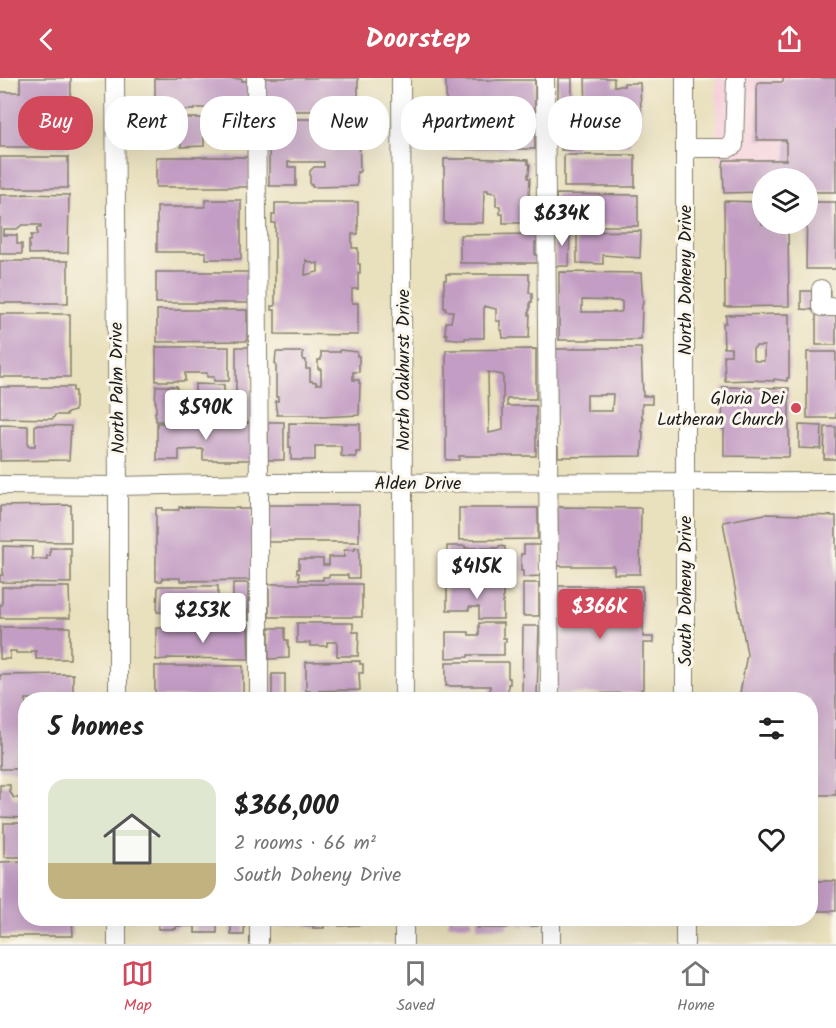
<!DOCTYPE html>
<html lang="en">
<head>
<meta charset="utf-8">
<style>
  body { margin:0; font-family:Kalam,sans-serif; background:#f6f6f6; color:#222; height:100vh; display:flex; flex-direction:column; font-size:22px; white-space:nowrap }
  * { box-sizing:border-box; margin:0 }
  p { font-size:20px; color:#767676 }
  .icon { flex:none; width:33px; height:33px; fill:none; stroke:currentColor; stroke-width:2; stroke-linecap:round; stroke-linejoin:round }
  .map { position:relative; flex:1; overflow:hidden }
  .sheet { position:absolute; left:18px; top:614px; width:800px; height:234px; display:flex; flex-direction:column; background:#fff; border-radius:24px; box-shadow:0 6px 24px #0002 }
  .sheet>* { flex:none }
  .hud { position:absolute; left:18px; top:18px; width:801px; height:54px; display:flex; gap:12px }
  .buttons { position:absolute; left:752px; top:90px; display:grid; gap:12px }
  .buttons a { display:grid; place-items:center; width:66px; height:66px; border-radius:50%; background:#fff; box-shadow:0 6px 24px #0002; font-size:30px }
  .price { position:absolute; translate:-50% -51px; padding:0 14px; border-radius:6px; background:#fff; color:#222; font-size:20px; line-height:39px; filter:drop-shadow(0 2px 3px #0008) }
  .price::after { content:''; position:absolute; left:50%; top:36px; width:18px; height:14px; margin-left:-9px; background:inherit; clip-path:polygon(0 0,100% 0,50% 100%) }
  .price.selected { background:#d1495b; color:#fff }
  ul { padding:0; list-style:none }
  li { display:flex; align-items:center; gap:18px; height:150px; padding:0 30px }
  li span { display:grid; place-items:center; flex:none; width:168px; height:120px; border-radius:18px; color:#555 }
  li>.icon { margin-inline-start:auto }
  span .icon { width:72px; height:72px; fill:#fffc; stroke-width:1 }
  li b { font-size:26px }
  h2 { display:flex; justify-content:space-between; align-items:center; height:72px; padding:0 30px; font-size:26px }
  .tag { padding:0 21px; border-radius:24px; background:#fff; box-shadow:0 6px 24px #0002; font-size:21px; line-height:54px }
  .tag.selected { background:#d1495b; color:#fff }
  header { display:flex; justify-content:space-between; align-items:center; height:78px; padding:0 30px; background:#d1495b; color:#fff; font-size:27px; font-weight:800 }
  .menu { display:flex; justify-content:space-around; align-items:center; height:84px; border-top:2px solid #e0e0e0; background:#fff; font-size:16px; color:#767676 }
  .menu a { display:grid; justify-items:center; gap:3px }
  .menu .selected { color:#d1495b }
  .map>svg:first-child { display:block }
  .built { fill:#f5cfdb }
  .building { fill:#c39dc4; fill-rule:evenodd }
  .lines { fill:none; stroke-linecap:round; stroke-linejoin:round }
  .minor-casing { stroke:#827e6c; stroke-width:20 }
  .minor { stroke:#fff; stroke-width:18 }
  .poi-dot { fill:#d1495b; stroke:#fbf7ec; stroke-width:2 }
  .labels { text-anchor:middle; stroke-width:6; stroke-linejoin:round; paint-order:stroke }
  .street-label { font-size:18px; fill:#1c1c1c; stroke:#fbf7ec }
  .poi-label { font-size:18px; fill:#1c1c1c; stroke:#fbf7ec; text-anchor:end }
</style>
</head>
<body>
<header><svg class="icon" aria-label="back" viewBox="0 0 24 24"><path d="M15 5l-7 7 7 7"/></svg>Doorstep<svg class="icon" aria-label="share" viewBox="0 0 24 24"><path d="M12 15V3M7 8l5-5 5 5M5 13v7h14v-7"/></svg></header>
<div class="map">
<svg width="836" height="866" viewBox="0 0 836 866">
  <rect width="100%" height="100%" fill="#fbf7ec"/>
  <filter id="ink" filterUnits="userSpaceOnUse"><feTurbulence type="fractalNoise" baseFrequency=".0167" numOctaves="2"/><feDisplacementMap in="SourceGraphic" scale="12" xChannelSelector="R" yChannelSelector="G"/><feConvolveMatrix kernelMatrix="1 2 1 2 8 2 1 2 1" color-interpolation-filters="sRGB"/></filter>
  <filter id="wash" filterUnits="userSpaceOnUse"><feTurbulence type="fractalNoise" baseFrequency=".008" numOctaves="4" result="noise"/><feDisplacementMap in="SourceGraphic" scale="24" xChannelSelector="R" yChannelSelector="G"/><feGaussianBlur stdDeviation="1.35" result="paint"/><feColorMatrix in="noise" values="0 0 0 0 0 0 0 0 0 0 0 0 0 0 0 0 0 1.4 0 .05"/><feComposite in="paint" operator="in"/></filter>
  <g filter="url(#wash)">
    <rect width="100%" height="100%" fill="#e9e0bd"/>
    <!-- built -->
    <path class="built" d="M716,0H836V84L717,81Z"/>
    <g id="blocks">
      <!-- building -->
      <path class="building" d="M20,0H71L70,69H0V14H20Z
        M155,0L242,1V3H251L250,30H236V27H216V30H194V32H173V29H155Z
        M264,0H358V33H281V20H275V23H265Z
        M558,0H572V34H558Z
        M585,0H614V8H624V5H640L641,33H586Z
        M783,0H836V114H807V100H762V114L724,115L723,88L724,82H786V62H757V5L760,4H783Z
        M446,2H535V71H446Z
        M561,36H581V51H576V72H561Z
        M215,38H224V50L206,51V54H204V68L181,69V58H156V40H215Z
        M604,38H640V51H634V59H630V67H607V64H595V50H604Z
        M269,41H342V42H357V49H359L360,94H357V108L312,109V107H310V93L314,89H324V84H288V89H296V108H269Z
        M564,77H635V109H564Z
        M0,79H68V110H0Z
        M156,79H250V109H156Z
        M467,80L528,82V86H530L529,96H528V100H530L529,117H528V121H529L528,133H530V145H503V136H500V128H496V115L488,114V112H484L483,145H444V81H467Z
        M23,116L69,117L68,175L29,176V163H31V157H37V150H41V147H22L17,151H3V157H17V166H22V176H0V117H23Z
        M556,116L638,117V148H556Z
        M205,122H241V181H206V174H157V129H205Z
        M724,123L762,124V146H788L789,228L725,229Z
        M311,124H358V156H352V170H358V186H360V195H358V211H352V225H358V257L275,256V232H271V228H275V145H272V137H275V125H310ZM306,182L314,186L318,185V194L305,197Z
        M807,124H836V191H806Z
        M555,151H570L569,188H555Z
        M641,153L640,180L603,177V186L577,185V154Z
        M538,156V165H535V177H538V185H460V157Z
        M0,183H68V225H0Z
        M156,194H251V225H156Z
        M559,194L641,195L643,226L642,227L641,262H559ZM582,222L621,223L622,224V232L621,234H582Z
        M446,196H529V202H530L529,215H532V224H530V232H529V237H530L529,260H503L502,252H500V243H496V231L484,228V260H465V262L447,260V256H445L446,244H451L453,233H446V230H444V202H446Z
        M801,213H814V232L801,231Z
        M157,232H247V263L157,264Z
        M816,235L836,236V267H816Z
        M0,236H70V299H0Z
        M789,236V300H787V303L774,301V303L749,302L725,303L724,277H731V270H724L723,245H726V237ZM756,268H764V283H756L753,280V271Z
        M156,268L158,269H229V303H214V299H207V295H185V303H156Z
        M236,269H251V344H236Z
        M575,270H641L643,318H652V326H642V340H643V344H642V354H643L642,378L558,379V369H557L556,271H575ZM605,316H613L612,333H587V317H605Z
        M536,271V321H507V328H536V378H459V382H446V272ZM488,294L503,297V352L489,355Z
        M340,272L357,274V278H359V294H353V302H359V305H360L359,337L321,339V338L310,337H277L275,323H278V319H276V287H275L276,274H303V282H306V291H310V303L316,304V306H321V291H318V282H321V274H340Z
        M807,274H836V340H807Z
        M195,306L224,307V336H229V341H224V343H156V338H155V334H156V324H155L156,308H177V317H180V319H195Z
        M0,309H73V313H75V333L67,335V337H55L53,341L0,340Z
        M723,309L789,310V379L724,378V351H722Z
        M268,344H284V382H268Z
        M157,345H180V348L203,349L218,348V345H252V382H203V371L179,372V382H157Z
        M289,345L360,346V374H356V379H344V378H341V368H315V382H291V369H289Z
        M0,347L28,348V368H35V347L71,348L69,382L0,383Z
        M799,347L822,348L821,371L799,370Z
        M825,349H836V381H824Z
        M71,427V464L0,463V428Z
        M265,427H359V464H265Z
        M179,429L239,430V431H252L251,502L180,503V500H162V503H156V430H163L162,432H179Z
        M558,429L641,430L640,496H614V488H557Z
        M459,430H538V461L459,462Z
        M765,436L836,438V717H810V621H739L747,576L723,444Z
        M524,467H540V498L523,499V493H521V476H524Z
        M3,468L32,469V481H47V478H50V470H71V505L0,504V497H3Z
        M447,468H465V470H499V468L505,469L506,503H485V492H463V496H447Z
        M355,470H359V500H348V497H329V499H323V502H299V495H297V491H299V481H323V487H329V479H344V472H355Z
        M233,505H248V542H233Z
        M523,505H539V538H523Z
        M269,506H362V539H269Z
        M447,507H468V509H503V541H479V529H469V532H447Z
        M158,508H218V541H195V535L157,534Z
        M556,508H642V513H643V559H653V565H643V611H641V615L556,616Z
        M2,509H69L70,540H0V527H2Z
        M297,545H353V554H359L358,578H337V564H327V568H310V565H297Z
        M479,545H503V560H506V564H504V577H468V579L446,580V554H469V557H479Z
        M523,548H539L537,619H522Z
        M0,549H70V581H36V573H31V575H16V573H10V581H0Z
        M198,549H248L249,581L167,580V581L156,582V550H167V553H198Z
        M269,550H285V562H288V569H289V580L269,581Z
        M360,583V586H363V595H359L360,612L306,613V584Z
        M446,584H508V600H510V606H508V617H490V608H446Z
        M155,588H243V619H155Z
        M73,596V621H26V691H0V597Z
        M272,596H285V619H272Z
        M0,707H10V714L14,720H20V715L26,714V740L0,739Z
        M4,745H26V779H4Z
        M810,763H816L815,797H810Z
        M26,783V840H72L73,858H0V784Z
        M810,803H836V833H810Z
        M158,840H217V855H195V848H176V851H158Z
        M231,840H245L244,857H231Z
        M270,840H297V847L270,846Z
        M304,840H332V847H324V850H313V847L304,848Z
        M339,840H361V847L339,848Z
        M448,840H472V847H448Z
        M477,840H507V850H477Z
        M510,840H539V846L538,848H531V845H526V848H519V845L510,846Z"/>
    </g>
  </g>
  <g filter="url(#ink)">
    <use href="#blocks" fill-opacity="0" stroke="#827e6c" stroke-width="1.5"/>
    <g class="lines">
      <!-- minor casing -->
      <g class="minor-casing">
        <path id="minor" d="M115,0L118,408V621
          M256,0L259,405V621
          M401,0L404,621
          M545,0L550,621
          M685,0V621
          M685,70H729L734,67L736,0
          M821,211V229H836
          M0,407L118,408L259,405L836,404
          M259,840V866
          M404,840V866
          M551,840V866
          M685,840V866
          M117,866V840"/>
      </g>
      <!-- minor -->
      <use href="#minor" class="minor"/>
    </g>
  </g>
  <!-- markers -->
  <circle class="poi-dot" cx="796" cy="330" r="6"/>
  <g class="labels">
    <!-- street labels -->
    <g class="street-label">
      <text transform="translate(685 202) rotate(-90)" y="6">North Doheny Drive</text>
      <text transform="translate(403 292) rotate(-90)" y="6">North Oakhurst Drive</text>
      <text transform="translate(117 310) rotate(-91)" y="6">North Palm Drive</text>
      <text x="418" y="411">Alden Drive</text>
      <text transform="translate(685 513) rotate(-90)" y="6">South Doheny Drive</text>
    </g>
    <!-- poi labels -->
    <g class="poi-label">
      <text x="784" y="326">Gloria Dei<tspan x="784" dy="21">Lutheran Church</tspan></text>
    </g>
  </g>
</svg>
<div class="buttons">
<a><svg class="icon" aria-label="layers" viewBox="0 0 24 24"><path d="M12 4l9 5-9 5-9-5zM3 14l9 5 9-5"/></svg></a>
</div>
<b class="price" style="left:562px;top:169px">$634K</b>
<b class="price" style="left:206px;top:363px">$590K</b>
<b class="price" style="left:477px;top:522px">$415K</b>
<b class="price selected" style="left:600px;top:562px">$366K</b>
<b class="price" style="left:203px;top:566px">$253K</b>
<div class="hud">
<a class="tag selected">Buy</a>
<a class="tag">Rent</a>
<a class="tag">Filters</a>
<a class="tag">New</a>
<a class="tag">Apartment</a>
<a class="tag">House</a>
</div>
<section class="sheet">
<h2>5 homes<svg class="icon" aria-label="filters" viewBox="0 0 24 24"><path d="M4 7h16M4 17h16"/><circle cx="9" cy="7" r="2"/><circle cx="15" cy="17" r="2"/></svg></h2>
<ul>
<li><span style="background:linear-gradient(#dfe7d0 70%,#c2b280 0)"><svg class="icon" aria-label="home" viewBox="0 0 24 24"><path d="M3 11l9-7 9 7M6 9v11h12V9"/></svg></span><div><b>$366,000</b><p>2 rooms · 66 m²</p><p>South Doheny Drive</p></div><svg class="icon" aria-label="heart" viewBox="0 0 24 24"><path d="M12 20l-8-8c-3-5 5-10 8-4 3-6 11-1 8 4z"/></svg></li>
</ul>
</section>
</div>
<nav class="menu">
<a class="selected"><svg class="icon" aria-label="map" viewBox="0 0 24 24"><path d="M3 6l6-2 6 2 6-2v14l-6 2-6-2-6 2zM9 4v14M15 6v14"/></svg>Map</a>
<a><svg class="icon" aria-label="saved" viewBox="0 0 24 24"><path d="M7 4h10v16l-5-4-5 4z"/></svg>Saved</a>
<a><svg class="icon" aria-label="home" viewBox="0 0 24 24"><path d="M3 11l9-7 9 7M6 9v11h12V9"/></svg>Home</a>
</nav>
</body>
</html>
